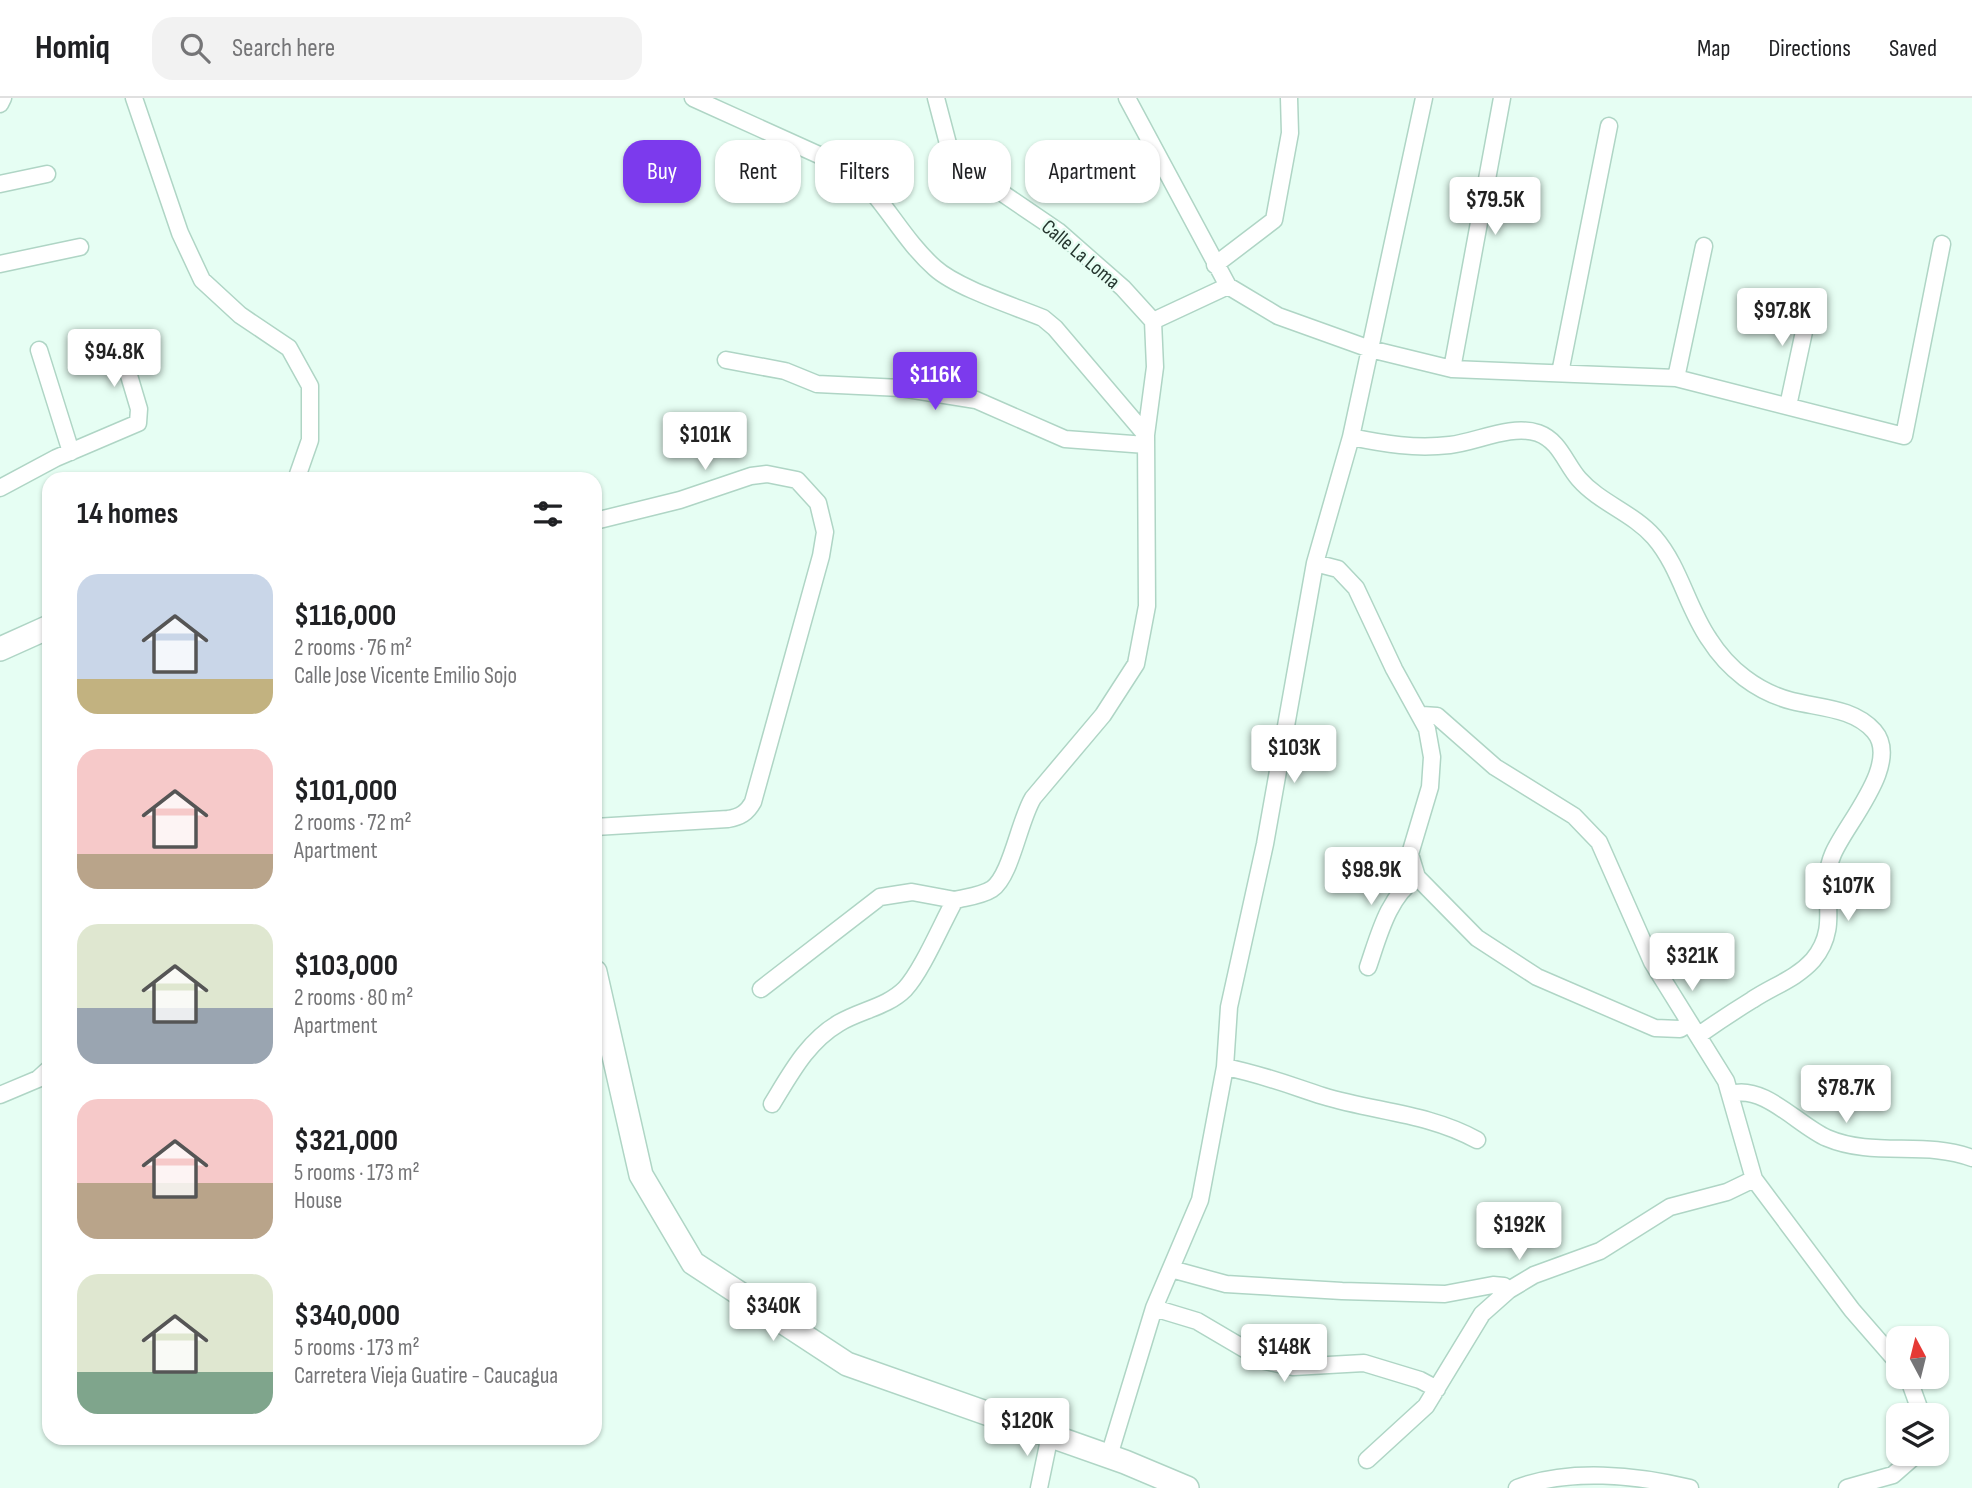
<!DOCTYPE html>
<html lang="en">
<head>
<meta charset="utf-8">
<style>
  body { margin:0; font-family:"Sofia Sans Condensed",sans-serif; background:#f2f2f2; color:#202124; height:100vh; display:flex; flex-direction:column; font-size:26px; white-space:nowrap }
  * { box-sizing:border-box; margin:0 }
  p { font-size:23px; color:#757577 }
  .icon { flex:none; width:38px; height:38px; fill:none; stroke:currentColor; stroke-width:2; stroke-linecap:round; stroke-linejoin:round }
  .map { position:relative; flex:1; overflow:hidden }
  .drawer { position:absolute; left:42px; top:374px; width:560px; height:973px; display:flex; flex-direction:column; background:#fff; border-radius:21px; box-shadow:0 2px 5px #0004 }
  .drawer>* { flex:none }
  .hud { position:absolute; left:623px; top:42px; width:665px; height:63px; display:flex; gap:14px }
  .needle { width:46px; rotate:353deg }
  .controls { position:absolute; left:1886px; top:1228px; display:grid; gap:14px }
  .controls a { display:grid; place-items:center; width:63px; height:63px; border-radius:14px; background:#fff; box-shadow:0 2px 5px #0004; font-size:35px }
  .price { position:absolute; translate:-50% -60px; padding:0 16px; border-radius:7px; background:#fff; color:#222; font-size:23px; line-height:46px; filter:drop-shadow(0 2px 4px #0008) }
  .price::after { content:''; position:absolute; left:50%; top:42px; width:21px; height:16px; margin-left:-10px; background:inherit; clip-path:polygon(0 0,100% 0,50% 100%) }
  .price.active { background:#7c3aed; color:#fff }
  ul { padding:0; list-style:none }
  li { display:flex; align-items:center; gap:21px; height:175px; padding:0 35px }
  li span { display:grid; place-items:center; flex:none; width:196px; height:140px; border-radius:21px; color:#555 }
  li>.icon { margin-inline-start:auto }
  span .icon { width:84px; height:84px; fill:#fffc; stroke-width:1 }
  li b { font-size:30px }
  h2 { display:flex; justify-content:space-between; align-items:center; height:84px; padding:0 35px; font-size:30px }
  .chip { padding:0 24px; border-radius:21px; background:#fff; box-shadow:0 2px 5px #0004; font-size:24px; line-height:63px }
  .chip.active { background:#7c3aed; color:#fff }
  header { display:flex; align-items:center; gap:42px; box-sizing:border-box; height:98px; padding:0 35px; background:#fff; border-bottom:2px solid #e0e0e0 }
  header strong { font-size:33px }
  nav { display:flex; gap:38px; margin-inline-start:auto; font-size:24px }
  .search { width:490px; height:63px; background:#f2f2f2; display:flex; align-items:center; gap:18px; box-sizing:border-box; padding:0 24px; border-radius:21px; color:#757577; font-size:26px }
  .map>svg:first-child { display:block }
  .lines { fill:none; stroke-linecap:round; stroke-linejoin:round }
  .street-casing { stroke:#afd5c5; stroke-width:19 }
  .secondary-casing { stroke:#afd5c5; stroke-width:26 }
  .street { stroke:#fff; stroke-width:16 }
  .secondary { stroke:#fff; stroke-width:23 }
  .labels { text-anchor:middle; stroke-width:5; stroke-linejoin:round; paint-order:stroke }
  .street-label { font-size:21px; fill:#26362f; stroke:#e6fef3 }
</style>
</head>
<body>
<header>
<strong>Homiq</strong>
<div class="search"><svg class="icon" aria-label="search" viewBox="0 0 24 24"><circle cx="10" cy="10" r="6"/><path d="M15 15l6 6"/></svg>Search here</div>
<nav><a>Map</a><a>Directions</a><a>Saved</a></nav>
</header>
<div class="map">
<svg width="1972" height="1390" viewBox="0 0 1972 1390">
  <rect width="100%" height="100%" fill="#e6fef3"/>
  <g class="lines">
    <!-- street casing -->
    <g class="street-casing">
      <path id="street" d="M134,0L180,135L202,182L240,217L289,250L310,288V342L296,382
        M693,0L850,71C884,100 902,141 935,170C957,190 1014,208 1043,220L1055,230L1146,337
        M936,0L952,61L1058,133L1123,190L1153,223L1228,188
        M1127,0L1228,188L1278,218L1370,251L1452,271L1676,280L1904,338L1942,146
        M0,6L3,0
        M0,86L47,76
        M0,166L80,149
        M1215,167L1274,122L1290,35L1289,0
        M39,252L71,354
        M726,262L785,273L817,286L901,290L976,302L1065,341L1146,347
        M1452,271L1502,0
        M1560,275L1609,28
        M1676,280L1704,148
        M1788,308L1811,201
        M1351,339C1385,346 1415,351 1450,347C1477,344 1511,326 1538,335C1560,343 1565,365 1579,381C1600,405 1633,415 1654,439C1680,469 1687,509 1709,541C1728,571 1757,594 1792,603C1820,610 1854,610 1874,633C1902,665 1846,725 1833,756C1817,793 1843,826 1813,862C1796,881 1773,888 1752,902C1734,913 1716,925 1699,937
        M0,390L56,360L138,325L139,311L122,254
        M595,423L680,402L751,378L767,376L797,382L818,405L825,434L821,458L753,704C747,715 740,719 728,721L595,729
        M1315,465L1338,471L1356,490L1394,571L1427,631L1432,659L1430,689L1410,756L1417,779L1477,840L1537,879L1655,930L1680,931L1690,925
        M1422,617L1437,618L1495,669L1574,718L1599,744L1652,864L1726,983L1754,1081L1852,1212L1899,1266
        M1368,869C1379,837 1388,799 1417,779
        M761,891L880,799L912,794L955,802
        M1225,969C1261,976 1289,987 1323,998C1375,1014 1428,1015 1477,1042
        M1731,996C1764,986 1799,1028 1827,1040C1874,1060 1925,1042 1972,1060
        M0,997L38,981L49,971
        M772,1006C791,975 807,944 839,925C861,912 887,909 905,891C922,873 942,825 955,802C967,799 981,798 992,791C1011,778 1019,723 1033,700L1103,617L1136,566L1147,508L1146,337L1155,269L1153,223
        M1171,1171L1226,1186L1342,1193L1445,1196L1493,1187L1504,1188L1509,1192
        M1154,1210L1197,1223L1265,1263L1293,1269L1364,1265L1420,1282L1437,1291
        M1908,1279L1922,1318
        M1109,1358L1154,1210L1200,1102L1225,969L1229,909L1265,746L1315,465L1351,339L1424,0
        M1367,1362L1426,1308L1482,1216L1509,1192L1534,1177L1600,1153L1670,1109L1727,1094L1754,1081
        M1039,1390L1050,1337
        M1517,1390C1569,1370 1637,1377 1690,1390
        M1847,1390L1893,1377L1917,1356"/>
    </g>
    <!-- secondary casing -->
    <g class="secondary-casing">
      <path id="secondary" d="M0,551L49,529
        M595,874L641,1077L693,1165L847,1266L1125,1364L1187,1390"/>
    </g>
    <!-- street -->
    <use href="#street" class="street"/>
    <!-- secondary -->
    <use href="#secondary" class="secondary"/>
  </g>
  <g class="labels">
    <!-- street labels -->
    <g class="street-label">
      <text transform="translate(1081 156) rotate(40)" y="7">Calle La Loma</text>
    </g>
  </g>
</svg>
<div class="controls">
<a><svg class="needle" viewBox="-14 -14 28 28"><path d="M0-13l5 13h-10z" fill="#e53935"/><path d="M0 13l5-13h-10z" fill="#757577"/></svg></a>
<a><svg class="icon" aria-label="layers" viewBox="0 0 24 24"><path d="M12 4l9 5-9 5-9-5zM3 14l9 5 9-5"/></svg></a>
</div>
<b class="price" style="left:1495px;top:139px">$79.5K</b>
<b class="price" style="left:1782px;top:250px">$97.8K</b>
<b class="price" style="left:114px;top:291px">$94.8K</b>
<b class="price active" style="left:935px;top:314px">$116K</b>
<b class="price" style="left:705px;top:374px">$101K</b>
<b class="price" style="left:1294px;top:687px">$103K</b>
<b class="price" style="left:1371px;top:809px">$98.9K</b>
<b class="price" style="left:1848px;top:825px">$107K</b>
<b class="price" style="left:1692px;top:895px">$321K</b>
<b class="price" style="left:1846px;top:1027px">$78.7K</b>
<b class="price" style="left:1519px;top:1164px">$192K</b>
<b class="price" style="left:773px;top:1245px">$340K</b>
<b class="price" style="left:1284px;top:1286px">$148K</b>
<b class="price" style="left:1027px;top:1360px">$120K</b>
<div class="hud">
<a class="chip active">Buy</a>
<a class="chip">Rent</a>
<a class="chip">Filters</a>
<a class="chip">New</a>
<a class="chip">Apartment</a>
</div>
<section class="drawer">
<h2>14 homes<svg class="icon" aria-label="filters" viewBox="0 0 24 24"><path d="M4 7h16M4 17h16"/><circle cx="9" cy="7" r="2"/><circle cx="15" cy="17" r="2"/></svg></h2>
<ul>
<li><span style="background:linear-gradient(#c9d6e8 75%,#c2b280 0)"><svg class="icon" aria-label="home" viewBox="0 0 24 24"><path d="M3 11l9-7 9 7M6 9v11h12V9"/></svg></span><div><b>$116,000</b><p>2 rooms · 76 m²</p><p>Calle Jose Vicente Emilio Sojo</p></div></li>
<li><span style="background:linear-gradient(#f6c9c9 75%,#b9a48a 0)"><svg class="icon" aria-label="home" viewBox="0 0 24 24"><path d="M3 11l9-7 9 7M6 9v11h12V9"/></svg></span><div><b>$101,000</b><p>2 rooms · 72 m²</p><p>Apartment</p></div></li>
<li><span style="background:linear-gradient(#dfe7d0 60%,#9aa5b1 0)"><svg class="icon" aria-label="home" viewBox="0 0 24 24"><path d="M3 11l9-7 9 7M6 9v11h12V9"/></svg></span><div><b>$103,000</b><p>2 rooms · 80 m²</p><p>Apartment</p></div></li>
<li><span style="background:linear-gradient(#f6c9c9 60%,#b9a48a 0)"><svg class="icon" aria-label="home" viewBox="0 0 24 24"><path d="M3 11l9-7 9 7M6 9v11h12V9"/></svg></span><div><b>$321,000</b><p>5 rooms · 173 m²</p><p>House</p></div></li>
<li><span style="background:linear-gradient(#dfe7d0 70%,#7fa58c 0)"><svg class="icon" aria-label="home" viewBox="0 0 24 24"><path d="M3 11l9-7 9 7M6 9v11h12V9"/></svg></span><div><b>$340,000</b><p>5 rooms · 173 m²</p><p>Carretera Vieja Guatire - Caucagua</p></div></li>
</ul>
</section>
</div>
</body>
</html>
